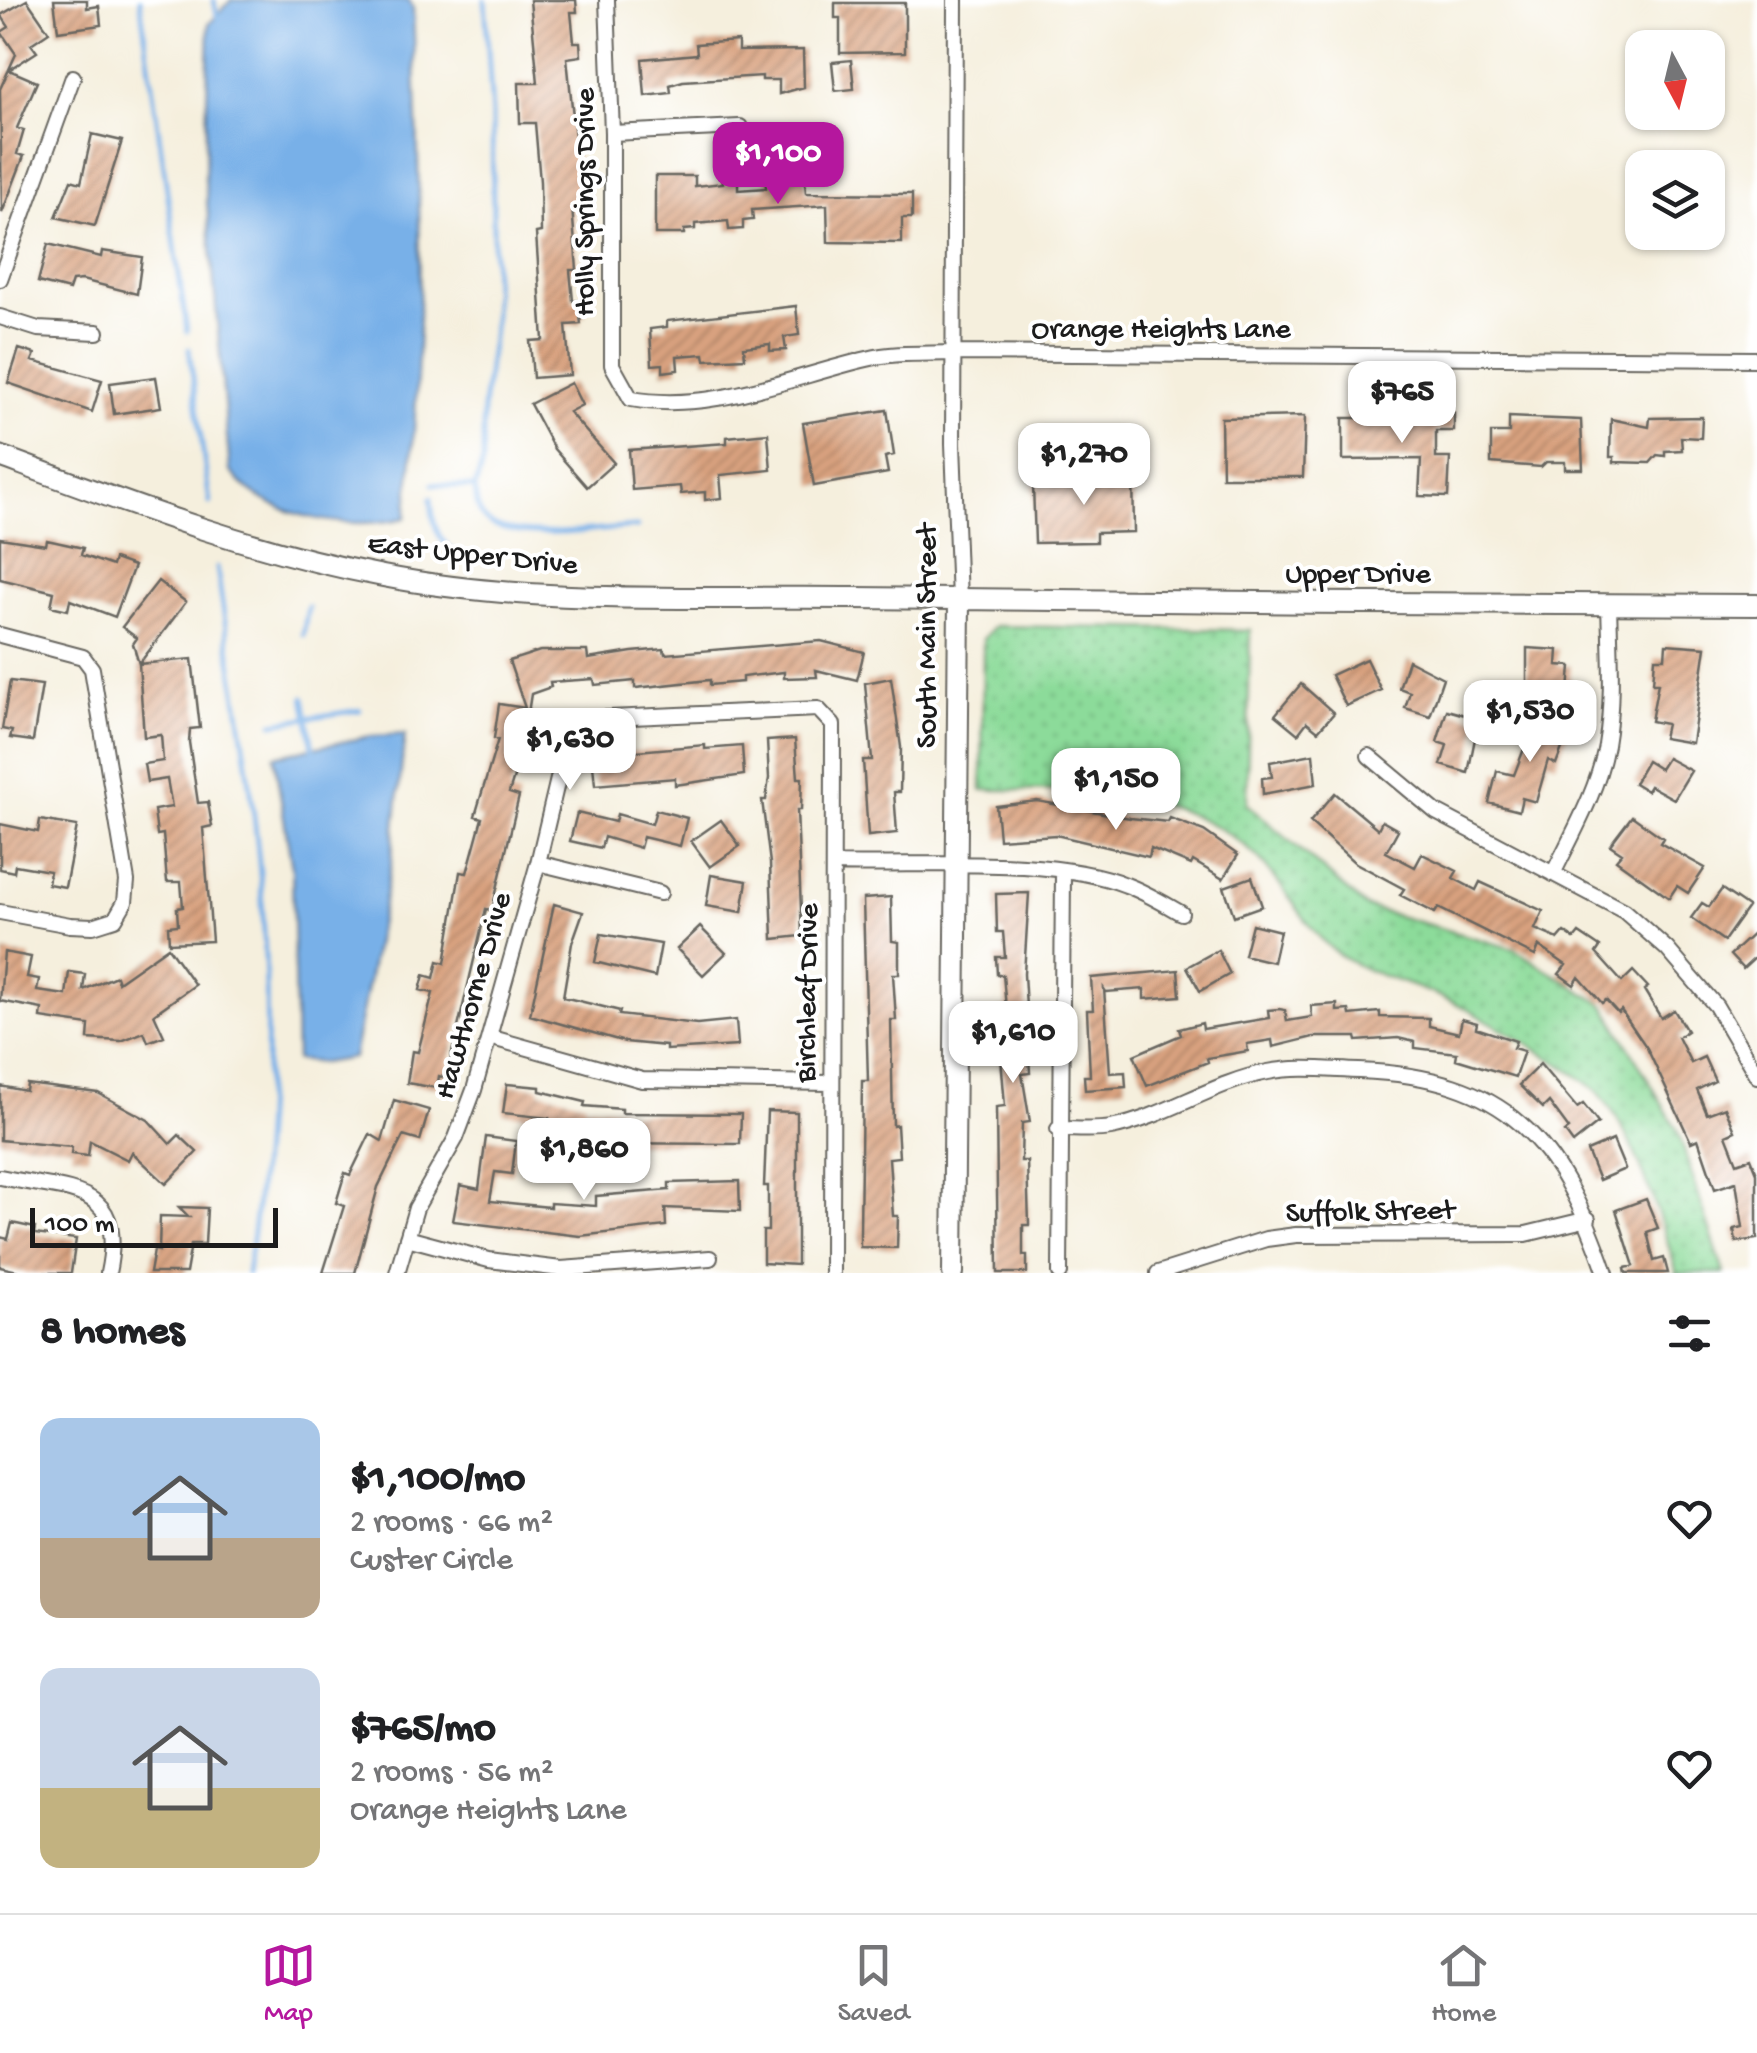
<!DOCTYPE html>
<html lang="en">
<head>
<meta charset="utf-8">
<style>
  body { margin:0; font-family:"Gochi Hand",sans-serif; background:#f6f6f6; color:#202124; height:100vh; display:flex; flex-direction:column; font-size:38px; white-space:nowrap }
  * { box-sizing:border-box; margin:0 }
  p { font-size:32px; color:#757577 }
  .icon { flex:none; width:55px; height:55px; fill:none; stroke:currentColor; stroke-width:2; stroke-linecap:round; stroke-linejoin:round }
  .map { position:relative; height:1273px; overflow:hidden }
  .side { display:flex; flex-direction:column; background:#fff; flex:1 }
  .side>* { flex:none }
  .needle { width:65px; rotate:173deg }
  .tools { position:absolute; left:1625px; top:30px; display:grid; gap:20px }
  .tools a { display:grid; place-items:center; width:100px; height:100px; border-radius:20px; background:#fff; box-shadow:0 2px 8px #0004; font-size:50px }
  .scale { position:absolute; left:30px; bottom:25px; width:248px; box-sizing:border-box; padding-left:10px; border:5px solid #1c1c1c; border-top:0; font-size:28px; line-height:35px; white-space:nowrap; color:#1c1c1c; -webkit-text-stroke:8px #fff; paint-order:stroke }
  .price { position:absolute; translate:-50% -85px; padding:0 22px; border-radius:20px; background:#fff; color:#222; font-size:32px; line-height:65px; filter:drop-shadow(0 2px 5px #0008) }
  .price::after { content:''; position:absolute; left:50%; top:60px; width:30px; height:22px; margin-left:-15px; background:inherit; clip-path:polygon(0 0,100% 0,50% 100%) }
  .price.current { background:#b5179e; color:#fff }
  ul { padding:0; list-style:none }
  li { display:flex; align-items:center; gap:30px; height:250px; padding:0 40px }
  li span { display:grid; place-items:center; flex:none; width:280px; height:200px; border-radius:20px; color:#555 }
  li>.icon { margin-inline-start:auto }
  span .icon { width:120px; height:120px; fill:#fffc; stroke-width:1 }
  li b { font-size:42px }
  h2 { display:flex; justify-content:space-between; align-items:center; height:120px; padding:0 40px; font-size:42px }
  .menu { display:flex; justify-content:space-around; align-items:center; height:140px; border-top:2px solid #e0e0e0; background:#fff; font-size:28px; color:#757577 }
  .menu a { display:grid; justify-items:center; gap:5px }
  .menu .current { color:#b5179e }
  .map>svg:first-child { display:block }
  .park { fill:url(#park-dots); stroke:#547c5b; stroke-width:2.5 }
  .water { fill:#78b0e8; stroke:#4a6682; stroke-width:2.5 }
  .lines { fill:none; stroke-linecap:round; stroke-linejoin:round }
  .stream { stroke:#78b0e8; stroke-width:5 }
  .building { fill:url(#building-hatch) }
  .street-casing { stroke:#686660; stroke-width:18 }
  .secondary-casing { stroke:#686660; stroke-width:24 }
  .street { stroke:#fff; stroke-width:14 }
  .secondary { stroke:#fff; stroke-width:20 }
  .labels { text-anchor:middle; stroke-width:8; stroke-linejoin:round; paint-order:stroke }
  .street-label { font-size:30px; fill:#1c1c1c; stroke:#fff }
</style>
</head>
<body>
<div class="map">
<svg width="1757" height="1273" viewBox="0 0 1757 1273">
  <defs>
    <pattern id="park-dots" width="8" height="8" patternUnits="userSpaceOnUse" patternTransform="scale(2.5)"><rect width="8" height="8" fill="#8cdb9a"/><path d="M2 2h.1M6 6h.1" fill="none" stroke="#78bb84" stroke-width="1.8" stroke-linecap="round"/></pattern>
    <pattern id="building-hatch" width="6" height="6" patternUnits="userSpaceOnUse" patternTransform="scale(2.5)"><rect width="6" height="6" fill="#d9a27f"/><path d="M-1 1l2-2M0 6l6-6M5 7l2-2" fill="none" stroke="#af8367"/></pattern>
  </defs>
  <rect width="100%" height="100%" fill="#fff"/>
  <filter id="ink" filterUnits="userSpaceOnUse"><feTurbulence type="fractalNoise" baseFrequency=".01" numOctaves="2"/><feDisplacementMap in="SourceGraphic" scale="20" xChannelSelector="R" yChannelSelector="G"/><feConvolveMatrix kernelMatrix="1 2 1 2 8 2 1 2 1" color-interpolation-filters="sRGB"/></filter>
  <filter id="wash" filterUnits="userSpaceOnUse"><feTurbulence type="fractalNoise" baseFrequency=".0048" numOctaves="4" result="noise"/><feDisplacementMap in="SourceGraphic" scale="40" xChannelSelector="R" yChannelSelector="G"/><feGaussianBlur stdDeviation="2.25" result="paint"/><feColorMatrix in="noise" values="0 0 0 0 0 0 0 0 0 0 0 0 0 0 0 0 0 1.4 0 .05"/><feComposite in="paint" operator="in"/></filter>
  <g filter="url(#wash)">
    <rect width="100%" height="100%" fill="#f5efdd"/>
    <!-- park -->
    <path class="park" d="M994,626L1250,630L1247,804L1366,907L1514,949L1605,1006L1677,1129L1724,1273H1677C1660,1218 1636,1137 1599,1093C1585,1077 1481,1016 1457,1004C1422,986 1369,976 1338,954C1307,932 1284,882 1255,855C1185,788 1073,790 982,790L983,639Z"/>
    <!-- water -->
    <path class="water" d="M231,0H409L413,8C420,183 426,344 406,518C348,531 268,519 230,471L205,179L209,24Z
      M405,734L391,865L353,1058L322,1063L296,1060L292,868L274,756L371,736Z"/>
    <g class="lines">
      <!-- stream -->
      <path class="stream" d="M140,0L187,331
        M214,0L218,22
        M189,349L210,503
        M433,484L475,488C476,501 477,515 489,523C521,542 600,529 637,527
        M475,488L483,461V408L494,321L492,114L485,0
        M431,498C433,528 438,545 466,558
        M217,567C232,677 255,789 262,900C271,1025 267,1150 247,1273
        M303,635L308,607
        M304,697L314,753
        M273,723L360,710"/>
    </g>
    <g id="blocks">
      <!-- building -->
      <path class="building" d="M27,0L49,32L31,44L37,52L9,70L37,82L17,128L24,130L17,154L24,156L2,213L0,89L16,54L1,32L9,27L1,15Z
        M54,0H87V8L99,6L101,25L58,31Z
        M530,0H576L577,12H571L574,42H580L581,56L567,58L582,205L572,206L577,270H570L573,301L584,300L585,316H580L581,324L566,325L570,375L533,378L530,341L543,340L536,233L541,232L540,182L535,123H520L519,83H538Z
        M835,3H905V52L840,53V18H835Z
        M738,41V51L803,50L804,87L779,94V80H762V76L683,81L670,85L671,93L645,96L642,59L697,54L696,44Z
        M851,60L854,89L835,91L832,62Z
        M92,134L122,141L95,226L56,217L71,180L81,183Z
        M804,169L806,193L912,194V218H902V243L828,242L827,205L752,210L753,220L743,221V229L729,230L728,221L695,224V229L684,230V234H655V176H695V186L723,183L722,177L738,176V190L766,188L765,173Z
        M48,244L101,257L102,251L142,257L137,294L82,280L72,281L69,290L38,282Z
        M796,306L799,335L784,337L786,350L770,351V344L744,347L745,358L705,360L704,354L677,356L678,370L663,372V364L652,365L650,329L667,327V321Z
        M19,349L35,354L32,361L102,380L92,412L8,383Z
        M156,377L161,407L114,414L110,383Z
        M571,383L582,405L569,412L614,463L587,487L554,449L530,404Z
        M887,410L894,455L885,457L888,473L814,486L803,423Z
        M1435,412L1454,413V431H1436V458H1450L1448,497L1419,496L1421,459L1343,460V418H1435Z
        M1305,416L1303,477H1222L1221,418Z
        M1509,417L1581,420L1583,469H1565V462H1546L1541,467L1491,463V433H1509Z
        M1702,417L1701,438L1681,437L1682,450L1665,451V456L1657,455L1650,463L1614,462V457H1610L1611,419L1649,427L1650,418Z
        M768,433L771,470L720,475L722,498L705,500V492L681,494L680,486L632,490L629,450L727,443V437Z
        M1133,471L1134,532L1096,533V542L1035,543L1033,485L1083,484L1082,472Z
        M0,538L46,545L47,540L83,548L81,555L112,566L114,559L134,566L115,617L70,600L68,610L51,606L54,592L0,579Z
        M158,581L186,602L139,664L133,644L137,638L122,627Z
        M821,641L864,652L857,680L816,670L817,677L784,678V672L742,677V682L710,685V680L635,688V681L595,685L594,679L550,682L551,687L531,694L522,751L509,793L519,796L492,910L486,909L446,1078L439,1076L437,1088L407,1083L412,1051L418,1052L433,993L420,990L424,975L434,978L438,961L445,963L460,872L467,873L482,818L475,816L498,739L494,738L499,704L525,708L509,661L540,651H587L588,659L632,652L664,649L665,654Z
        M1666,644L1706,647L1692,743L1663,738L1666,724L1651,721L1658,683H1653L1655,658H1665Z
        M1527,648L1558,650L1557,665L1571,666L1569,692L1527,689Z
        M192,659L200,728L190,729L189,742L198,803L208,802L212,826L203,828L212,941L169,943L168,926L178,925L177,908L183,907L181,882H167L163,834L157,835L154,810L172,807L167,779L147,782L144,764L163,761L161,735L144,737L139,664Z
        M1366,659L1381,690L1346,706L1331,675Z
        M1408,660L1443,678L1430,716L1405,708L1410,692L1399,688Z
        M891,678L901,747L900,792H894L897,833L868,836L863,760H872L865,683Z
        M10,681L42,685L33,741L10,738L12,731L2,729Z
        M1301,684L1334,713L1318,731L1307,722L1298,734L1275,715Z
        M1447,710L1479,719L1468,773L1441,765L1447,745L1437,742Z
        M1537,715L1570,727L1556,764L1548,760L1536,802L1522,798L1519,811L1489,803L1497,771L1514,775Z
        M795,739L798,778H802L801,810H797L802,936L773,939L770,863L762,800H766L769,778L767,741Z
        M705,745V749L742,746L744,775L675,785V778L595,785L592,755Z
        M1313,754L1316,784L1263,794L1262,778L1272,777L1270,762Z
        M1667,758L1691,771L1674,799L1650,786L1647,791L1634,783L1647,761L1660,769Z
        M1335,793L1378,829L1382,821L1398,830L1386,852L1415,867L1422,854L1457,871L1453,878L1476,890L1480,882L1543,911L1535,929L1558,939L1564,932L1574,939L1579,933L1600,947L1596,953L1622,982L1633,971L1648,987L1644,990L1661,1018L1674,1010L1687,1031L1678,1037L1691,1063L1704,1057L1715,1081L1697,1090L1707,1114L1725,1107L1735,1131L1726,1135L1737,1163L1751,1158L1757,1173V1239L1736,1242L1734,1229L1743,1227L1736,1182L1715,1189L1698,1139L1691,1142L1647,1048L1621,1010L1618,1013L1606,1000L1602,1003L1579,977L1574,985L1559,974L1566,965L1539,946L1535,956L1438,908L1435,913L1400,895L1404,889L1354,862L1310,822Z
        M1037,801L1130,818L1168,822L1170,818L1204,831L1238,855L1223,879L1193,861L1191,865L1151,848L1149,857L1056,835L999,839L996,806Z
        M656,810L687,818L680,846L643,837L640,848L604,837L601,848L570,841L577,813L615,822L617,814L652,824Z
        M1632,816L1663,838L1660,843L1705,868L1688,893L1677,886L1669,898L1616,860L1622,853L1610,845Z
        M40,820L77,826L65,887L48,884L50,871L15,865L14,872L0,869V824L38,832Z
        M721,820L740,846L710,867L691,841Z
        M711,875L747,881L742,912L706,906Z
        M1252,877L1262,906L1234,916L1224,887Z
        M1722,889L1748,907L1724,941L1691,918L1702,903L1709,907Z
        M1029,893L1024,974L1030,1073L1022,1074L1030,1122L1022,1123L1021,1161H1027L1029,1225H1023V1255H1027V1273H998L996,1107L1005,1106L997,1009L1006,1008L1003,975H997L996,957H1005L1003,932H997L996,894Z
        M891,897L892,941L899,942V974H893L896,1020H891L893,1126L897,1125L899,1157L889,1158L893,1216H898L897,1248L860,1247V1233L862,1081H868L863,899Z
        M554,904L583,912L572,943L563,997L620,1011L619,1015L697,1024L736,1020L738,1046L666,1050V1046L625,1042L530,1015Z
        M1252,924L1280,931L1273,962L1244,955Z
        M700,927L726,953L703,975L677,949Z
        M1757,930V956L1743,969L1730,955Z
        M601,934L661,944L655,977L595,962Z
        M168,947L195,985L154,1014L164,1036L148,1042L144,1032L121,1041L88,1039L89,1025L41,1018L42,1009L0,1001L4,952L31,957L27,977L39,979L37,991L66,995L69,972L85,974L83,990L116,976L118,982Z
        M1218,950L1230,974L1200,991L1187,967Z
        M1178,970L1180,996L1144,999V989L1106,992L1104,989L1110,1073L1125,1072L1126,1087L1085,1090L1084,1076H1090L1087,1010H1093L1091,978Z
        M1337,1004V1011L1349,1010L1350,1015L1380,1012V1017L1429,1018V1026L1459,1033L1462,1019L1477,1023L1476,1028L1516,1041L1513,1048L1524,1051L1515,1077L1456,1059L1457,1053L1415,1048V1042L1398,1038L1357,1041L1356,1037H1313L1273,1047L1272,1040L1247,1044L1248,1051L1207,1058L1208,1062L1147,1086L1134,1055L1181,1035L1179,1029L1202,1023L1203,1029L1269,1018L1268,1010L1279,1009L1285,1010L1287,1021L1312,1017L1311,1006Z
        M1540,1064L1577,1108L1583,1104L1598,1123L1573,1143L1565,1132L1569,1129L1549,1102L1543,1108L1519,1085Z
        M27,1084L98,1093L148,1120L170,1144L179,1135L197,1152L166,1184L132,1152L128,1160L90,1141L88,1156L71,1154L72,1147L0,1140V1086L26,1091Z
        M507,1084L540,1087V1091L585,1102L584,1106L622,1109V1113L741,1114L740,1144L587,1143L588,1134L548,1124L549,1118L503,1113Z
        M394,1100L429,1110L420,1141L403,1136L378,1187L355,1273H323L344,1206L336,1203L345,1173L350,1175L370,1134L382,1141Z
        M767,1111L797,1112V1265L763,1263V1231H768V1186H764Z
        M486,1137L516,1141L512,1174L495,1172L490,1201L550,1207V1203L596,1206V1196L669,1190V1183L739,1181L740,1211L665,1208L666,1226L580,1236L453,1221L460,1185L479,1189Z
        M1613,1140L1625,1169L1599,1180L1587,1151Z
        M1646,1199L1658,1228L1647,1232L1654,1261L1664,1258L1668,1273H1626L1625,1268L1634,1266L1616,1210Z
        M179,1207L207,1208L205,1244H191L186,1273H150L154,1250L159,1251L160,1216L189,1217Z
        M12,1223L35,1228L34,1234L76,1239L71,1273H27L0,1267V1237L8,1239Z"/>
    </g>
  </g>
  <g filter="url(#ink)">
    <use href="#blocks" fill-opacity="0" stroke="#686660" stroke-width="2.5"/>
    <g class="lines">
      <!-- street casing -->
      <g class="street-casing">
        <path id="street" d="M607,0L612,133V365L631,399C713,413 787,378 867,359C894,352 925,354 953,353L1757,359
          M955,0L953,444L959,600
          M612,133L740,127
          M0,279L73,77
          M0,317L38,329L97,332
          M0,635L83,657L92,669L127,881L125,902L115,919L93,926L70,925L0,912
          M1369,756L1436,812L1624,911L1667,949L1716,1006L1757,1076
          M538,863L660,893
          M834,864C917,867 1050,855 1126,885C1145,892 1163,903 1181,913
          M1553,874C1573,833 1598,790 1606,745C1614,698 1610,650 1609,604
          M489,1037L642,1080L831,1083
          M1058,1129C1075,1129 1095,1131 1111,1128C1166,1117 1213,1082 1268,1072C1298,1066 1329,1070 1359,1071C1507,1077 1560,1139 1606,1273
          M0,1177C69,1192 127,1182 108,1273
          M407,1238L489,1260L561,1269L710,1258
          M397,1273L416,1208L456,1138L474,1090L538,863L571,724L586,719L818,709L833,725L832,1273
          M1060,1273L1063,872
          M1158,1273L1266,1239L1296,1235L1526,1234L1588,1219"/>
      </g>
      <!-- secondary casing -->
      <g class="secondary-casing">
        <path id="secondary" d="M0,456C126,503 250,551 383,576C537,606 699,596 855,598C1156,603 1456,603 1757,605
          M953,1273L959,600"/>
      </g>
      <!-- street -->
      <use href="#street" class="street"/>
      <!-- secondary -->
      <use href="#secondary" class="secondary"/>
    </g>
  </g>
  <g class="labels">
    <!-- street labels -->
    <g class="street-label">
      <text transform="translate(583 202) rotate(-90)" y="10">Holly Springs Drive</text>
      <text x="1161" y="337">Orange Heights Lane</text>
      <text transform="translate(473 552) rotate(6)" y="10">East Upper Drive</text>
      <text x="1358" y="582">Upper Drive</text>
      <text transform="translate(925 636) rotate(-90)" y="10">South Main Street</text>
      <text transform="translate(805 993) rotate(-89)" y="10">Birchleaf Drive</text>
      <text transform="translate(471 995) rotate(-74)" y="10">Hawthorne Drive</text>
      <text transform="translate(1370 1209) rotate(-1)" y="10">Suffolk Street</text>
    </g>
  </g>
</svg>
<div class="tools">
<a><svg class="needle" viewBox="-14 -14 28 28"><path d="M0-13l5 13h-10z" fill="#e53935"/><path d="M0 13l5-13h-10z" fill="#757577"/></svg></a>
<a><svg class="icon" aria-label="layers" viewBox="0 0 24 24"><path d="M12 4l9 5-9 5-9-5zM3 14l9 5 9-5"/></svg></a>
</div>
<div class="scale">100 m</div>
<b class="price current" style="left:778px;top:207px">$1,100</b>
<b class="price" style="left:1402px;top:446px">$765</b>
<b class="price" style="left:1084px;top:508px">$1,270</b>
<b class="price" style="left:1530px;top:765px">$1,530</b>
<b class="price" style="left:570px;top:793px">$1,630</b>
<b class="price" style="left:1116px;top:833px">$1,150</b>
<b class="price" style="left:1013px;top:1086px">$1,610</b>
<b class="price" style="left:584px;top:1203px">$1,860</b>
</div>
<section class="side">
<h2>8 homes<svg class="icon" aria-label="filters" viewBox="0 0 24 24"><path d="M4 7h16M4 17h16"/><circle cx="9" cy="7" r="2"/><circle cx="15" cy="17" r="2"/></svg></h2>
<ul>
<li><span style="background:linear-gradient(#a9c7e8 60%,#b9a48a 0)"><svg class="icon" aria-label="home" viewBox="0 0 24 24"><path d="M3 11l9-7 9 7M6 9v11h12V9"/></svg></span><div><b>$1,100/mo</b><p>2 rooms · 66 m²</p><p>Custer Circle</p></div><svg class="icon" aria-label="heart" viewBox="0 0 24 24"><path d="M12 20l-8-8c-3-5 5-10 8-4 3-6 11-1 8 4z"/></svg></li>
<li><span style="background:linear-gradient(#c9d6e8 60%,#c2b280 0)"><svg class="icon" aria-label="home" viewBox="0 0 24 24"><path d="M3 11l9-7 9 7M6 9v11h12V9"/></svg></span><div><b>$765/mo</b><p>2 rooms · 56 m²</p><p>Orange Heights Lane</p></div><svg class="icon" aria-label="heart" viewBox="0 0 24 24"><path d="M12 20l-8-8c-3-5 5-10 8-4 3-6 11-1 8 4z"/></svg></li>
</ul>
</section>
<nav class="menu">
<a class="current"><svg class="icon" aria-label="map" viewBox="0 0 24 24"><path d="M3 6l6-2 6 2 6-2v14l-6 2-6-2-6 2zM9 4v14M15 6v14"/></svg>Map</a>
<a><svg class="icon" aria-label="saved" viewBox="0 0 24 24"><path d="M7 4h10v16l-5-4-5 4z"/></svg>Saved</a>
<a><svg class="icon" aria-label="home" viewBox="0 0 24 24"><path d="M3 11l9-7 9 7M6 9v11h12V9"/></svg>Home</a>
</nav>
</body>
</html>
